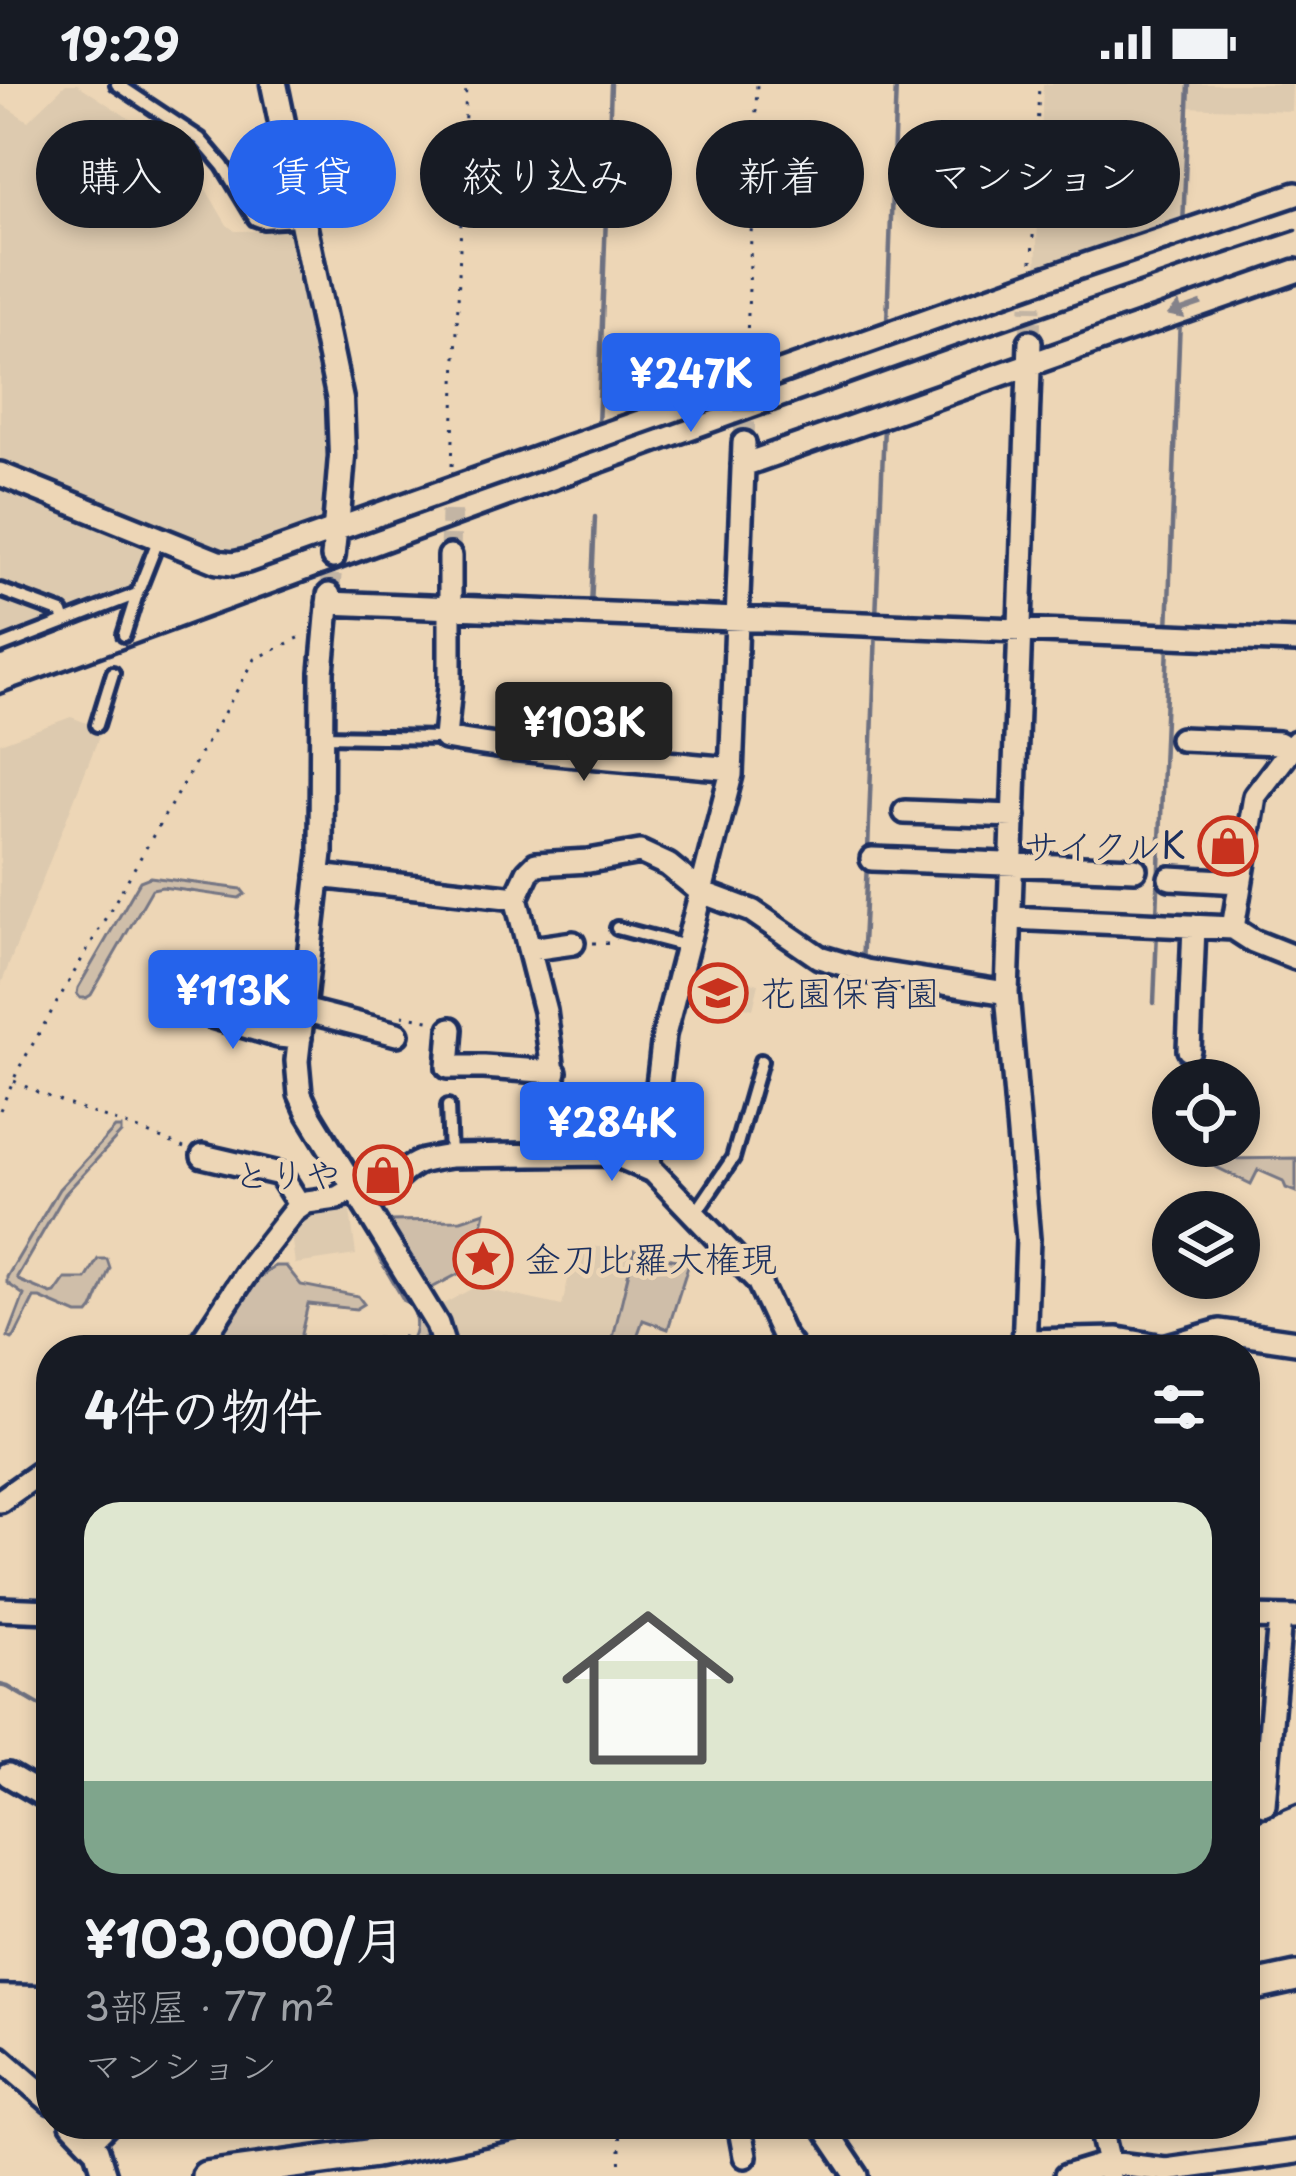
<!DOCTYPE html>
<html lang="ja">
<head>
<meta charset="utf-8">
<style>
  body { margin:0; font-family:"Playpen Sans","Klee One",sans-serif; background:#242831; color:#f1f3f6; height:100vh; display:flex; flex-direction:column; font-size:45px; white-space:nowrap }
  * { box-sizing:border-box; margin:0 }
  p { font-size:39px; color:#9ea1a6 }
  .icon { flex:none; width:66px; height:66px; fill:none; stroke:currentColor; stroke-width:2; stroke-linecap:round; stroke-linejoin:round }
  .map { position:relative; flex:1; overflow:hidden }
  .panel { position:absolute; left:36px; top:1251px; width:1224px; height:804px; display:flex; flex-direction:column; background:#171b24; border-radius:48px; box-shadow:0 6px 18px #0003 }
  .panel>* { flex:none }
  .hud { position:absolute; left:36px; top:36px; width:1224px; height:108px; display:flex; gap:24px }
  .fabs { position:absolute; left:1152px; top:975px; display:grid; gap:24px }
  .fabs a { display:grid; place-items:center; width:108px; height:108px; border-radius:50%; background:#171b24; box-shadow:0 6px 18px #0003; font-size:60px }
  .price { position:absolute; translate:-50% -102px; padding:0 27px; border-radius:12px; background:#2563eb; color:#fff; font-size:39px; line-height:78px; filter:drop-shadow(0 3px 6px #0008) }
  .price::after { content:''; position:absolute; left:50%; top:72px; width:36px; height:27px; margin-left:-18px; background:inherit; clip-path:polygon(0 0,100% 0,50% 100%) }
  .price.selected { background:#222; color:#fff }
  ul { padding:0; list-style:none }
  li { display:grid; align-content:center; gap:24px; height:636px; padding:0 48px }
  li span { display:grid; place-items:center; height:372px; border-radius:36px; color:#555 }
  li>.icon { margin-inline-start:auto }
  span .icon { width:216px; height:216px; fill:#fffc; stroke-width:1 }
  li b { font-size:51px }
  h2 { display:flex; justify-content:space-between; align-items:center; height:144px; padding:0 48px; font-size:51px }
  .chip { padding:0 42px; border-radius:54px; background:#171b24; box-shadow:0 6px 18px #0003; font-size:42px; line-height:108px }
  .chip.selected { background:#2563eb; color:#fff }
  .status { display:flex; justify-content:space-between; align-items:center; height:84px; padding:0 60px; background:#171b24; direction:ltr }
  .status svg { height:33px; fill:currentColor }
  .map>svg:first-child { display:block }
  .built { fill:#ddcaaf }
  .green { fill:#cfbea9; stroke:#757684; stroke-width:3 }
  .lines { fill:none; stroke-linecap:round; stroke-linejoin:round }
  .stream { stroke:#6e7181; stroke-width:4.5 }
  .minor-tunnel { stroke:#c3b5a4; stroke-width:21; stroke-dasharray:21 10; stroke-linecap:butt }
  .service-casing { stroke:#1b2f5e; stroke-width:20 }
  .minor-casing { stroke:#1b2f5e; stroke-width:30 }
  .tertiary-casing { stroke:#1b2f5e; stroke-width:33 }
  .secondary-casing { stroke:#1b2f5e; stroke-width:36 }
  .path { stroke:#1b2f5e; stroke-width:3; stroke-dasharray:3 9; stroke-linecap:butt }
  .service { stroke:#edd6b6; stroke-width:10 }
  .minor { stroke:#edd6b6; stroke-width:21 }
  .tertiary { stroke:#edd6b6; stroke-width:24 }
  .secondary { stroke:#edd6b6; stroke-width:27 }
  .rail { stroke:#1b2f5e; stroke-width:4.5 }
  .oneway { fill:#84828a }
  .labels { text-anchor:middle; stroke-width:9; stroke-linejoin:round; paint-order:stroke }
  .poi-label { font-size:36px; fill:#1b2f5e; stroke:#edd6b6; text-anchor:end }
</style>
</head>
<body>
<div class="status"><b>19:29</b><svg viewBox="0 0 49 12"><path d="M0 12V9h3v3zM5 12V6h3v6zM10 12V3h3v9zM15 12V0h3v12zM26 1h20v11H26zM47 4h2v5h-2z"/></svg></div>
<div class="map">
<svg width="1296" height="2092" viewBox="0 0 1296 2092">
  <rect width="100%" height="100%" fill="#edd6b6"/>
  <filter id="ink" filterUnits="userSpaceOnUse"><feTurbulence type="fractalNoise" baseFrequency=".00833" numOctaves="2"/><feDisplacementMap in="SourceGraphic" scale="24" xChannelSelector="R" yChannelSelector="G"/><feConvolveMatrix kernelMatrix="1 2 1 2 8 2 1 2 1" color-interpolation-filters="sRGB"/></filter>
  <g filter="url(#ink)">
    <!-- built -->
    <path class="built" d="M66,0H77L187,73L227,141L235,147L292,146L328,319L330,358L324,432L320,441L239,471L0,376V19L28,37Z
      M1043,0H1292L1291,27L1185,23L1181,143L1036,189Z
      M0,403L146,461L127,507L0,556Z
      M71,633L102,645L0,903V659Z
      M686,881L759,900L753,925L724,918L720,930L677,918Z
      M349,1119L356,1171L295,1180L290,1143L304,1127Z
      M576,1161L632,1166L608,1266H452L436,1224L475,1203L562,1222Z"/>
    <!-- green -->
    <path class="green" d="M150,793L241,805L245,810L239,814L162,803L152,805L91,911L86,914H80L77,910L78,904L140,797Z
      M115,1044H121V1049L65,1110L17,1193L20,1197L51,1210L55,1209L65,1195H86L98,1175H107L110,1184L93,1225L89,1230H77L40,1214H34L15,1252L12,1255L8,1253L24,1211L7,1199V1193L59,1105Z
      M1296,1074V1108L1286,1104L1283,1097L1258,1086L1251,1100L1214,1082L1218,1075Z
      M485,1128L473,1182L426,1207L389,1137L461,1136Z
      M380,1163L433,1253L424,1254L421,1266H376L373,1262L377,1254L410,1257C418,1248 416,1233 412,1221L404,1217L376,1169L377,1164Z
      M634,1166L689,1179L668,1245L643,1236L633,1264L636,1266H610Z
      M275,1182H286L301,1201L358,1212L364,1220L356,1225L308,1220L301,1250L302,1255L318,1262L319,1266H210L251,1200Z"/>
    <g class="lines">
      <!-- stream -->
      <path class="stream" d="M1183,142L1189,0
        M887,239L896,0
        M598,343L611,0
        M591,524L595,433
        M876,534L884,342
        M1168,546L1180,234
        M868,767L876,545
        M1157,831L1168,560
        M862,881L867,779
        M1154,919L1157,846
        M0,1601L8,1603L51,1628"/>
      <!-- minor-tunnel -->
      <path class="minor-tunnel" d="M1030,258L1031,221
        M744,359L745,323
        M450,472L451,427
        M329,511L333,473"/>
      <!-- service casing -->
      <g class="service-casing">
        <path id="service" d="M117,0L200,55L223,82L255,135L263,138L299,136
          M0,506L62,529L65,538
          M124,551L137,510L159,454
          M0,563L137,510
          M97,641L113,589
          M321,652L444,654
          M617,844L686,862
          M448,1022L450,1072
          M695,1130L733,1074L761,977"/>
      </g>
      <!-- minor casing -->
      <g class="minor-casing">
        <path id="minor" d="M743,381L1296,187
          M0,390L218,478L233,480L247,477L1032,199L1296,110
          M450,472V602L445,654C540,671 636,675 731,685
          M333,473L336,444
          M329,511L322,588L321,769L297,977L300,1010L309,1030L437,1240L445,1266
          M328,519L1296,557
          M1181,655L1279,659L1289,667
          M1296,658L1255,712L1233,844L1253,857L1296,874
          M905,728L1014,732
          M872,775L1135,785
          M318,792L516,814L545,927L564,1071
          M1170,794L1240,798
          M516,814L528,788L536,780L589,777L640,768L668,781L701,808L752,827L819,873L866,887L1007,909
          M1010,834L1233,844
          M531,865L573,859
          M178,922L278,952L300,954
          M303,926L397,950
          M451,945L448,983H484L555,988
          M1189,966L1194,842
          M203,1072L280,1090L300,1122
          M648,1084L664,951L731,691L744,359
          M365,1122C385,1110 399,1086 420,1078C429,1075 440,1074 450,1072L601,1070L620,1073L654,1088L758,1197L783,1251L794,1266
          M1024,1257L1118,1255L1164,1263L1220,1247L1296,1258
          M196,1266L251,1182L294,1127L307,1118L337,1114L354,1104
          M1024,1266L1028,1155L1007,909L1030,258
          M0,1417L51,1381
          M0,1525L51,1527
          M1245,1533L1296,1534
          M8,1691L51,1716
          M1264,1720L1280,1534
          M0,1974L51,2018
          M72,2040L97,2066L105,2092
          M739,2040L745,2072
          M822,2040L857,2092
          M1100,2040L1109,2079V2092
          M90,2058L108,2040
          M1066,2092L1109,2079L1166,2086L1296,2068"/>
      </g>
      <!-- tertiary casing -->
      <g class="tertiary-casing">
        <path id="tertiary" d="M274,0L340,316L342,372L336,444"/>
      </g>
      <!-- secondary casing -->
      <g class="secondary-casing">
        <path id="secondary" d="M1245,1904L1296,1893
          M206,2092L375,2069L518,2040"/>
      </g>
      <!-- path -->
      <path class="path" d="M1032,178L1039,0
        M746,280L757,0
        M452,382L466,0
        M593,859H613
        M402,931L434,937
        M14,997C68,1024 128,1039 184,1064
        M0,1026L19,984L255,575L305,551
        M402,1253L424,1257
        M685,1266L686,1264
        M619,2040L621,2092"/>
      <!-- service -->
      <use href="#service" class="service"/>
      <!-- minor -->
      <use href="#minor" class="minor"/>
      <!-- tertiary -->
      <use href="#tertiary" class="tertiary"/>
      <!-- secondary -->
      <use href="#secondary" class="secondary"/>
      <!-- rail -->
      <path class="rail" d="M0,610C431,453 861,290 1296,146
        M1245,1741L1296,1720
        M0,1900L51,1901"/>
    </g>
    <!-- one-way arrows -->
    <defs><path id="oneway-solid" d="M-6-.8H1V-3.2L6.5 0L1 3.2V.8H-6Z" transform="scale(3)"/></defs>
    <use class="oneway" href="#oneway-solid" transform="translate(1185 225) rotate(161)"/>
  </g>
  <!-- icons -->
  <defs>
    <g id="shop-ring" transform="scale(3)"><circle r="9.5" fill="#edd6b6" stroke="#c8321e" stroke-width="1.5"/><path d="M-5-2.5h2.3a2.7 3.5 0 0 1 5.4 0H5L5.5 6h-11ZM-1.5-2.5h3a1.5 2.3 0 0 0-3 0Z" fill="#c8321e"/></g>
    <g id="school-ring" transform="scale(3)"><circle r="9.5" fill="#edd6b6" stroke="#c8321e" stroke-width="1.5"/><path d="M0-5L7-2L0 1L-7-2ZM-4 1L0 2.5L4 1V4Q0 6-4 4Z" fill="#c8321e"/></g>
    <g id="sight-ring" transform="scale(3)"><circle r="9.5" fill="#edd6b6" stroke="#c8321e" stroke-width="1.5"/><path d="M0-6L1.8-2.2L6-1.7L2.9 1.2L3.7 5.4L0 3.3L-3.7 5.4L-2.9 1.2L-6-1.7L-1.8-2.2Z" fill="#c8321e"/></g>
  </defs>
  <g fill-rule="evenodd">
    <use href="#shop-ring" x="1228" y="762"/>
    <use href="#school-ring" x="718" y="909"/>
    <use href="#shop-ring" x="383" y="1091"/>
    <use href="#sight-ring" x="483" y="1175"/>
  </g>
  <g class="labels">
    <!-- poi labels -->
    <g class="poi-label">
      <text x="1186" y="775">サイクルK</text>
      <text x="760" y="922" text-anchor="start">花園保育園</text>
      <text x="341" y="1104">とりや</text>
      <text x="525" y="1188" text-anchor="start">金刀比羅大権現</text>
    </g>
  </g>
</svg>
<div class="fabs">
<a><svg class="icon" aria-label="locate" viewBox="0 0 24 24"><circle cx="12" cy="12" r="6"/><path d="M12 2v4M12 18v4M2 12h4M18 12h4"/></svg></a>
<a><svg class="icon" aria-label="layers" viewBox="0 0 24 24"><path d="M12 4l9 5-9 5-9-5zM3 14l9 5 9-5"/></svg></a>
</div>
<b class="price" style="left:691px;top:351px">¥247K</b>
<b class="price selected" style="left:584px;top:700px">¥103K</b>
<b class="price" style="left:233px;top:968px">¥113K</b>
<b class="price" style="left:612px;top:1100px">¥284K</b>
<div class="hud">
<a class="chip">購入</a>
<a class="chip selected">賃貸</a>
<a class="chip">絞り込み</a>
<a class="chip">新着</a>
<a class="chip">マンション</a>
</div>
<section class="panel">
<h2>4件の物件<svg class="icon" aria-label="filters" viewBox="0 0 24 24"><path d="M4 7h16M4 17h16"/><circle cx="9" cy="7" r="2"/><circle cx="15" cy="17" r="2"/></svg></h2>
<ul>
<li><span style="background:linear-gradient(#dfe7d0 75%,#7fa58c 0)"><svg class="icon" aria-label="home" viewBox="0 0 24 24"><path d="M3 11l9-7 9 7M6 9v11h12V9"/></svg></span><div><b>¥103,000/月</b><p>3部屋 · 77 m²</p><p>マンション</p></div></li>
</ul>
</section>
</div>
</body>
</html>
